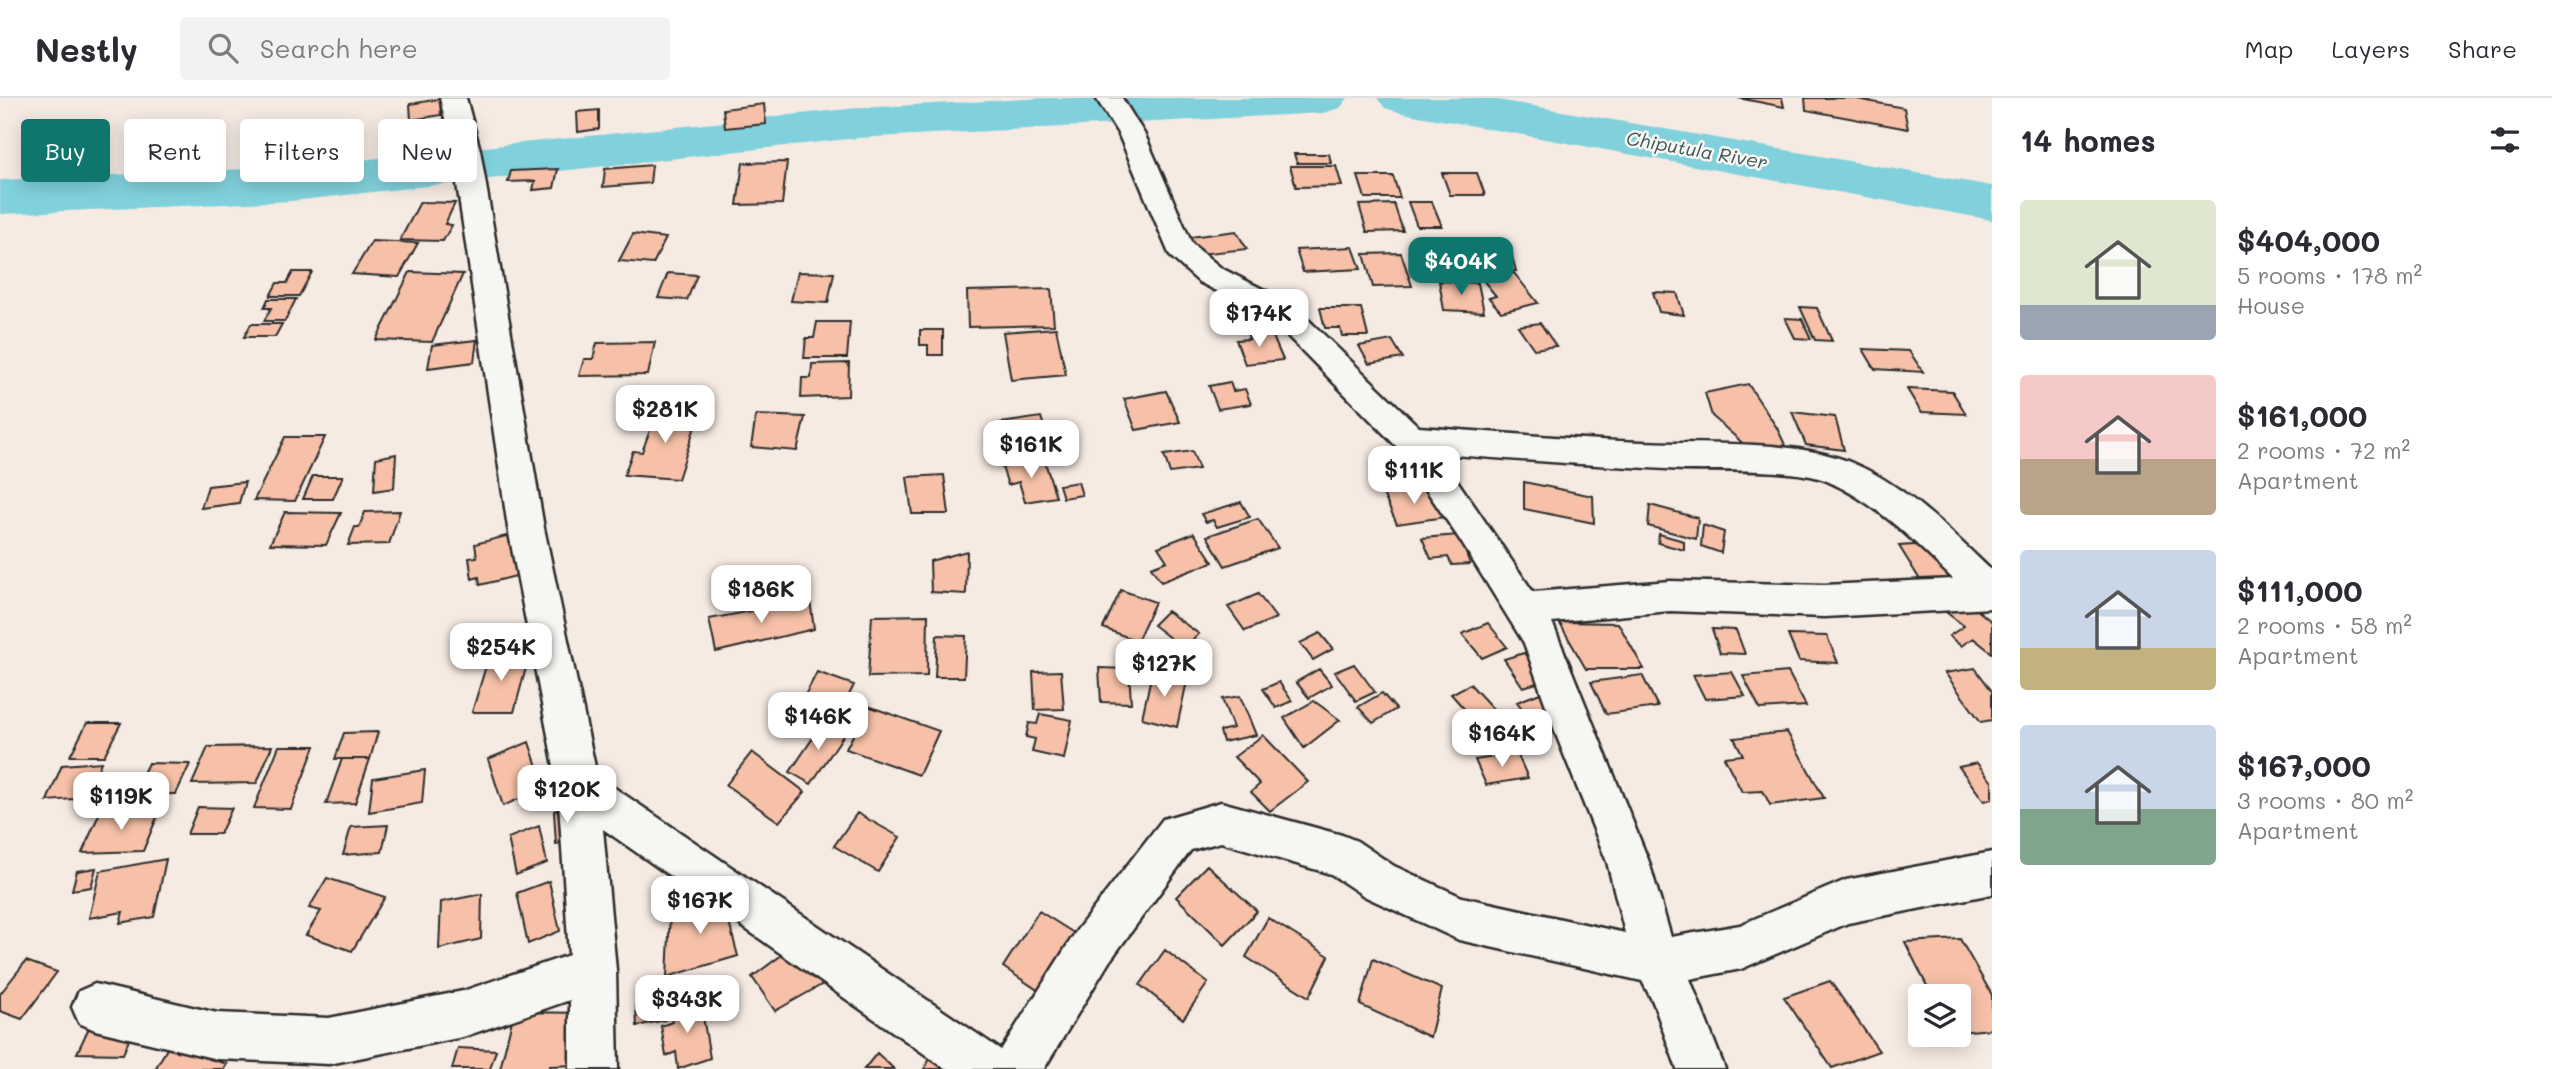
<!DOCTYPE html>
<html lang="en">
<head>
<meta charset="utf-8">
<style>
  body { margin:0; font-family:Mali,sans-serif; background:#f2f2f3; color:#2b2b33; height:100vh; display:flex; flex-direction:column; font-size:26px; white-space:nowrap }
  * { box-sizing:border-box; margin:0 }
  p { font-size:23px; color:#7c7c81 }
  .icon { flex:none; width:38px; height:38px; fill:none; stroke:currentColor; stroke-width:2; stroke-linecap:round; stroke-linejoin:round }
  .map { position:relative; flex:1; overflow:hidden }
  .panel { display:flex; flex-direction:column; background:#fff; width:560px }
  .panel>* { flex:none }
  .hud { position:absolute; left:21px; top:21px; width:665px; height:63px; display:flex; gap:14px }
  .controls { position:absolute; left:1908px; top:886px; display:grid; gap:14px }
  .controls a { display:grid; place-items:center; width:63px; height:63px; border-radius:7px; background:#fff; box-shadow:0 4px 18px #0003; font-size:35px }
  .price { position:absolute; translate:-50% -60px; padding:0 16px; border-radius:14px; background:#fff; color:#222; font-size:23px; line-height:46px; filter:drop-shadow(0 2px 4px #0008) }
  .price::after { content:''; position:absolute; left:50%; top:42px; width:21px; height:16px; margin-left:-10px; background:inherit; clip-path:polygon(0 0,100% 0,50% 100%) }
  .price.on { background:#0f766e; color:#fff }
  ul { padding:0; list-style:none }
  li { display:flex; align-items:center; gap:21px; height:175px; padding:0 28px }
  li span { display:grid; place-items:center; flex:none; width:196px; height:140px; border-radius:7px; color:#555 }
  li>.icon { margin-inline-start:auto }
  span .icon { width:84px; height:84px; fill:#fffc; stroke-width:1 }
  li b { font-size:30px }
  h2 { display:flex; justify-content:space-between; align-items:center; height:84px; padding:0 28px; font-size:30px }
  .tag { padding:0 24px; border-radius:7px; background:#fff; box-shadow:0 4px 18px #0003; font-size:24px; line-height:63px }
  .tag.on { background:#0f766e; color:#fff }
  header { display:flex; align-items:center; gap:42px; box-sizing:border-box; height:98px; padding:0 35px; background:#fff; border-bottom:2px solid #e1e1e2 }
  header strong { font-size:33px }
  nav { display:flex; gap:38px; margin-inline-start:auto; font-size:24px }
  .search { width:490px; height:63px; background:#f2f2f3; display:flex; align-items:center; gap:18px; box-sizing:border-box; padding:0 24px; border-radius:7px; color:#7c7c81; font-size:26px }
  main { display:flex; flex:1; min-height:0 }
  .map>svg:first-child { display:block }
  .lines { fill:none; stroke-linecap:round; stroke-linejoin:round }
  .river { fill:#81d1dc; fill-rule:evenodd }
  .building { fill:#f6c1a8; stroke:#2b2b2b; stroke-width:2 }
  .minor-casing { stroke:#2b2b2b; stroke-width:5 }
  .minor { fill:#f6f6f2; fill-rule:evenodd }
  .labels { text-anchor:middle; stroke-width:5; stroke-linejoin:round; paint-order:stroke }
  .far-water-label { font-size:19px; font-style:italic; fill:#405457; stroke:#f6f6f2 }
</style>
</head>
<body>
<header>
<strong>Nestly</strong>
<div class="search"><svg class="icon" aria-label="search" viewBox="0 0 24 24"><circle cx="10" cy="10" r="6"/><path d="M15 15l6 6"/></svg>Search here</div>
<nav><a>Map</a><a>Layers</a><a>Share</a></nav>
</header>
<main>
<div class="map">
<svg width="1992" height="971" viewBox="0 0 1992 971">
  <rect width="100%" height="100%" fill="#f6ebe3"/>
  <filter id="ink" filterUnits="userSpaceOnUse"><feTurbulence type="fractalNoise" baseFrequency=".0143" numOctaves="2"/><feDisplacementMap in="SourceGraphic" scale="14" xChannelSelector="R" yChannelSelector="G"/><feConvolveMatrix kernelMatrix="1 2 1 2 8 2 1 2 1" color-interpolation-filters="sRGB"/></filter>
  <g filter="url(#ink)">
    <g class="lines">
      <!-- river -->
      <path class="river" d="M1044,0H1348L1340,10L1323,15L857,40L292,103L0,116V82L292,69L857,10Z
        M1377,0H1487L1992,88V122L1402,15L1385,10Z"/>
    </g>
    <!-- building -->
    <path class="building" d="M1738,0H1782L1784,9Z
      M1805,0H1852L1904,10L1908,31L1806,12Z
      M440,1L441,17L411,22L410,6Z
      M764,6L766,26L725,30L723,11Z
      M599,12V31L578,34L577,14Z
      M1294,56H1329L1331,65H1297Z
      M787,64L782,106L737,107L743,65Z
      M652,67L650,85L603,89L605,71Z
      M1290,68H1336L1342,88L1296,89Z
      M558,71L554,90L533,92L535,83L508,84L511,73Z
      M1442,75H1477L1485,97H1450Z
      M1358,78H1393L1400,100H1365Z
      M420,104L455,105L445,126L452,127L443,143L400,142Z
      M1408,104H1432L1442,128H1417Z
      M1394,106L1403,133L1367,134L1359,107Z
      M1236,133L1247,151L1199,156L1190,139Z
      M633,136L666,140L653,166L619,163Z
      M372,143L418,145L399,179L352,176Z
      M1433,146L1509,148L1516,173L1440,170Z
      M1353,149L1361,171L1303,174L1296,152Z
      M1401,155L1412,188L1373,189L1364,156Z
      M293,174H312L299,198H270L277,185H287Z
      M410,174L463,176L432,244L376,242Z
      M798,174L834,175L828,205L791,203Z
      M668,175L697,177L687,202L658,200Z
      M1514,175L1538,205L1501,214L1489,200L1496,198L1483,182Z
      M1439,183L1478,185L1484,214L1444,212Z
      M1051,191L1054,227L968,229L967,193Z
      M1653,194L1677,195L1684,217L1659,214Z
      M268,201H296L285,223H264L271,210H264Z
      M1800,209L1817,210L1832,243L1815,242Z
      M1320,210H1361L1368,238H1342L1340,230H1325Z
      M1785,220L1802,221L1811,241L1795,240Z
      M817,224H850L847,260H804L806,240H814Z
      M1540,225L1556,248L1534,251L1518,228Z
      M251,226H282L275,239H244Z
      M1056,230L1066,277L1011,282L1003,234Z
      M920,232H943V257H928V247H920Z
      M1271,234L1283,262L1245,266L1236,242L1249,241L1248,237Z
      M477,242L474,264L428,270L432,247Z
      M1392,242L1403,260L1369,266L1359,248Z
      M655,244L648,277L579,278L584,261H593L597,245Z
      M1863,251L1909,253L1923,274L1875,271Z
      M849,265L848,298L801,300L802,280H811L812,266Z
      M1230,284L1233,293L1245,291L1251,306L1218,311L1209,288Z
      M1748,286L1777,330L1791,359L1756,357L1712,318L1705,295Z
      M1907,291L1952,293L1966,316L1921,314Z
      M1166,293L1180,324L1136,332L1124,301Z
      M658,310L700,313L678,381L624,377L633,353L642,354Z
      M1792,314L1835,319L1844,352L1806,347Z
      M756,317L805,319L797,353L751,349Z
      M1041,319L1051,352L1011,358L1007,346L999,348L994,326Z
      M285,339H325L295,403L254,402Z
      M1192,353L1199,371L1170,375L1164,357Z
      M396,356L394,390L374,393L376,360Z
      M1044,361L1056,399L1025,404L1019,384L1008,387L1002,369Z
      M944,377L949,416H912L907,379Z
      M313,378H343L333,401H303Z
      M245,384L239,405L201,410L208,388Z
      M1078,384L1082,397L1063,400L1059,387Z
      M1524,384L1593,398L1594,425L1524,411Z
      M1431,391L1445,419L1397,426L1383,396Z
      M1241,404L1250,419L1217,429L1213,422L1206,424L1201,416Z
      M1650,407L1698,420L1696,441L1648,428Z
      M400,413L389,446L348,447L355,429H359L365,414Z
      M285,414L341,415L326,447L270,446Z
      M1258,421L1278,450L1225,468L1207,438Z
      M1703,427L1724,434L1721,455L1701,448Z
      M518,435L524,476L480,487L479,479L472,481L469,460L477,459L475,446Z
      M1194,435L1213,464L1161,484L1151,469L1167,463L1158,449Z
      M1659,436L1684,443V452L1658,445Z
      M1459,437L1470,466L1452,467L1448,459L1431,461L1422,440Z
      M1930,446L1955,483L1922,485L1899,448Z
      M967,453L966,496L931,494L930,463Z
      M1121,492L1155,504L1137,543L1103,530Z
      M1258,496L1276,520L1245,533L1228,509Z
      M810,502L814,531L716,554L709,521Z
      M1965,502L1992,524V555L1973,540L1961,548L1949,538L1964,528L1946,514Z
      M1167,513L1199,536L1184,551L1153,527Z
      M928,517L927,578L868,579L872,518Z
      M1559,524L1618,525L1644,571H1586Z
      M1488,525L1507,549L1482,560L1462,536Z
      M1712,531L1736,532L1745,556L1720,555Z
      M1320,535L1333,551L1313,562L1300,545Z
      M937,537L966,538L964,579H935Z
      M1788,537L1827,538L1838,565L1799,563Z
      M490,555H530L514,614H472Z
      M1524,555L1544,583L1523,589L1504,561Z
      M1354,566L1375,594L1356,603L1335,574Z
      M1099,570L1129,571L1131,605L1101,604Z
      M1975,570L1992,593V622L1981,624L1945,575Z
      M1319,571L1332,587L1309,600L1296,584Z
      M1061,573L1064,611L1035,612L1033,574Z
      M817,574L854,587L836,623L798,611Z
      M1152,574L1187,583L1177,629L1142,620Z
      M1732,574L1745,598L1705,601L1693,577Z
      M1788,574L1806,608L1760,611L1743,578Z
      M1642,577L1658,609L1606,616L1591,584Z
      M1279,584L1292,603L1276,610L1263,591Z
      M1470,586L1495,613L1476,624L1451,596Z
      M1548,592L1565,613L1535,627L1517,604Z
      M1382,595L1396,611L1373,625L1358,609Z
      M1240,598L1256,637L1223,644L1220,633L1233,630L1222,601Z
      M1314,603L1340,622L1304,650L1284,620Z
      M868,608L939,633L919,677L846,651Z
      M1040,616L1072,622L1064,661L1032,654L1035,641L1026,639L1029,625L1037,626Z
      M825,622L847,632L811,686L790,674Z
      M87,625H121L104,658H70Z
      M378,634L370,661H335L344,635Z
      M1787,634L1824,700L1770,707L1763,693L1742,694L1724,659L1743,657L1734,640Z
      M1263,637L1308,684L1270,713L1251,694L1260,686L1234,659Z
      M529,644L544,690L503,708L488,661Z
      M272,648L257,685L192,686L208,649Z
      M279,648H315L291,711L254,710Z
      M752,654L805,694L779,724L726,687Z
      M1517,655L1528,680L1486,687L1475,662Z
      M342,661H370L355,705L326,706Z
      M101,664L87,700L47,703L62,667Z
      M148,665L190,666L176,696H133Z
      M1977,665L1992,684V701L1984,703L1959,669Z
      M425,672L422,705L369,714L373,680Z
      M577,707L579,741L556,746L554,713Z
      M198,709L232,710L220,736H187Z
      M160,712L143,753L82,755L100,714Z
      M857,715L900,739L878,774L834,748Z
      M388,727L382,754L343,757L351,729Z
      M539,728L547,765L516,777L508,740Z
      M166,761L154,819L120,825L123,814L89,820L100,773Z
      M1207,767L1257,813L1225,847L1176,799Z
      M96,770L91,789L72,792L77,773Z
      M327,780L385,799L352,853L306,837L321,813L309,810Z
      M549,783L560,833L528,846L517,795Z
      M721,795L738,858L667,879L670,816Z
      M482,796L481,841L439,851L441,804Z
      M1039,813L1077,837L1042,895L1003,869Z
      M1268,820L1329,858L1309,899L1246,859Z
      M1960,841L1992,897V931L1958,934V898H1932L1905,844Z
      M794,848L823,886L775,913L752,879Z
      M1165,852L1208,885L1183,921L1140,887Z
      M1373,861L1442,891L1430,939L1360,907Z
      M26,863L57,874L22,921L0,913V896Z
      M1830,883L1879,953L1832,970L1784,899Z
      M664,901L665,922L637,928L636,907Z
      M700,901L710,960L678,971L676,954L666,958L661,928L672,924L670,911Z
      M514,914L587,915L577,967L550,968L549,971H500Z
      M93,921H138L123,956L77,955Z
      M940,944L979,971H924Z
      M168,949L227,966L224,971H155Z
      M458,950L496,952L490,971H452Z
      M877,955L894,971H864Z"/>
    <g class="lines">
      <!-- minor casing -->
      <g class="minor-casing">
        <path id="minor" d="M440,0H466L480,52L544,430L597,678L1001,952L1077,832L1163,721L1221,704L1342,737L1357,743L1394,768L1462,799L1625,835L1607,764L1557,639L1524,545L1460,442L1398,350L1270,220L1199,184L1170,158L1119,37L1096,0H1122L1145,37L1192,146L1221,170L1292,206L1419,329C1493,334 1567,341 1641,344C1704,347 1793,341 1850,364C1906,387 1949,432 1992,473V510L1824,519L1670,513L1552,524L1649,764L1671,839L1740,827L1846,782L1992,754V796L1848,825L1741,871L1690,881L1725,971H1677L1653,904L1642,883L1459,842L1364,798L1331,776L1221,744L1191,752L1109,864L1044,971H946L603,731L616,872L618,971H570V902L463,939L329,966L217,961L95,932L79,925L72,909L79,893L95,886L217,915L329,920L463,893L569,857L558,689L508,430L452,52ZM1439,356C1520,362 1602,368 1684,372C1720,373 1797,370 1827,383C1877,405 1915,444 1953,481L1824,487L1670,483L1533,494Z"/>
      </g>
      <!-- minor -->
      <use href="#minor" class="minor"/>
    </g>
  </g>
  <g class="labels">
    <!-- far-water labels -->
    <g class="far-water-label">
      <text transform="translate(1697 52) rotate(10)" y="7">Chiputula River</text>
    </g>
  </g>
</svg>
<div class="controls">
<a><svg class="icon" aria-label="layers" viewBox="0 0 24 24"><path d="M12 4l9 5-9 5-9-5zM3 14l9 5 9-5"/></svg></a>
</div>
<b class="price on" style="left:1461px;top:199px">$404K</b>
<b class="price" style="left:1259px;top:251px">$174K</b>
<b class="price" style="left:665px;top:347px">$281K</b>
<b class="price" style="left:1031px;top:382px">$161K</b>
<b class="price" style="left:1414px;top:408px">$111K</b>
<b class="price" style="left:761px;top:527px">$186K</b>
<b class="price" style="left:501px;top:585px">$254K</b>
<b class="price" style="left:1164px;top:601px">$127K</b>
<b class="price" style="left:818px;top:654px">$146K</b>
<b class="price" style="left:1502px;top:671px">$164K</b>
<b class="price" style="left:567px;top:727px">$120K</b>
<b class="price" style="left:121px;top:734px">$119K</b>
<b class="price" style="left:700px;top:838px">$167K</b>
<b class="price" style="left:687px;top:937px">$343K</b>
<div class="hud">
<a class="tag on">Buy</a>
<a class="tag">Rent</a>
<a class="tag">Filters</a>
<a class="tag">New</a>
</div>
</div>
<section class="panel">
<h2>14 homes<svg class="icon" aria-label="filters" viewBox="0 0 24 24"><path d="M4 7h16M4 17h16"/><circle cx="9" cy="7" r="2"/><circle cx="15" cy="17" r="2"/></svg></h2>
<ul>
<li><span style="background:linear-gradient(#dfe7d0 75%,#9aa5b1 0)"><svg class="icon" aria-label="home" viewBox="0 0 24 24"><path d="M3 11l9-7 9 7M6 9v11h12V9"/></svg></span><div><b>$404,000</b><p>5 rooms · 178 m²</p><p>House</p></div></li>
<li><span style="background:linear-gradient(#f6c9c9 60%,#b9a48a 0)"><svg class="icon" aria-label="home" viewBox="0 0 24 24"><path d="M3 11l9-7 9 7M6 9v11h12V9"/></svg></span><div><b>$161,000</b><p>2 rooms · 72 m²</p><p>Apartment</p></div></li>
<li><span style="background:linear-gradient(#c9d6e8 70%,#c2b280 0)"><svg class="icon" aria-label="home" viewBox="0 0 24 24"><path d="M3 11l9-7 9 7M6 9v11h12V9"/></svg></span><div><b>$111,000</b><p>2 rooms · 58 m²</p><p>Apartment</p></div></li>
<li><span style="background:linear-gradient(#c9d6e8 60%,#7fa58c 0)"><svg class="icon" aria-label="home" viewBox="0 0 24 24"><path d="M3 11l9-7 9 7M6 9v11h12V9"/></svg></span><div><b>$167,000</b><p>3 rooms · 80 m²</p><p>Apartment</p></div></li>
</ul>
</section>
</main>
</body>
</html>
